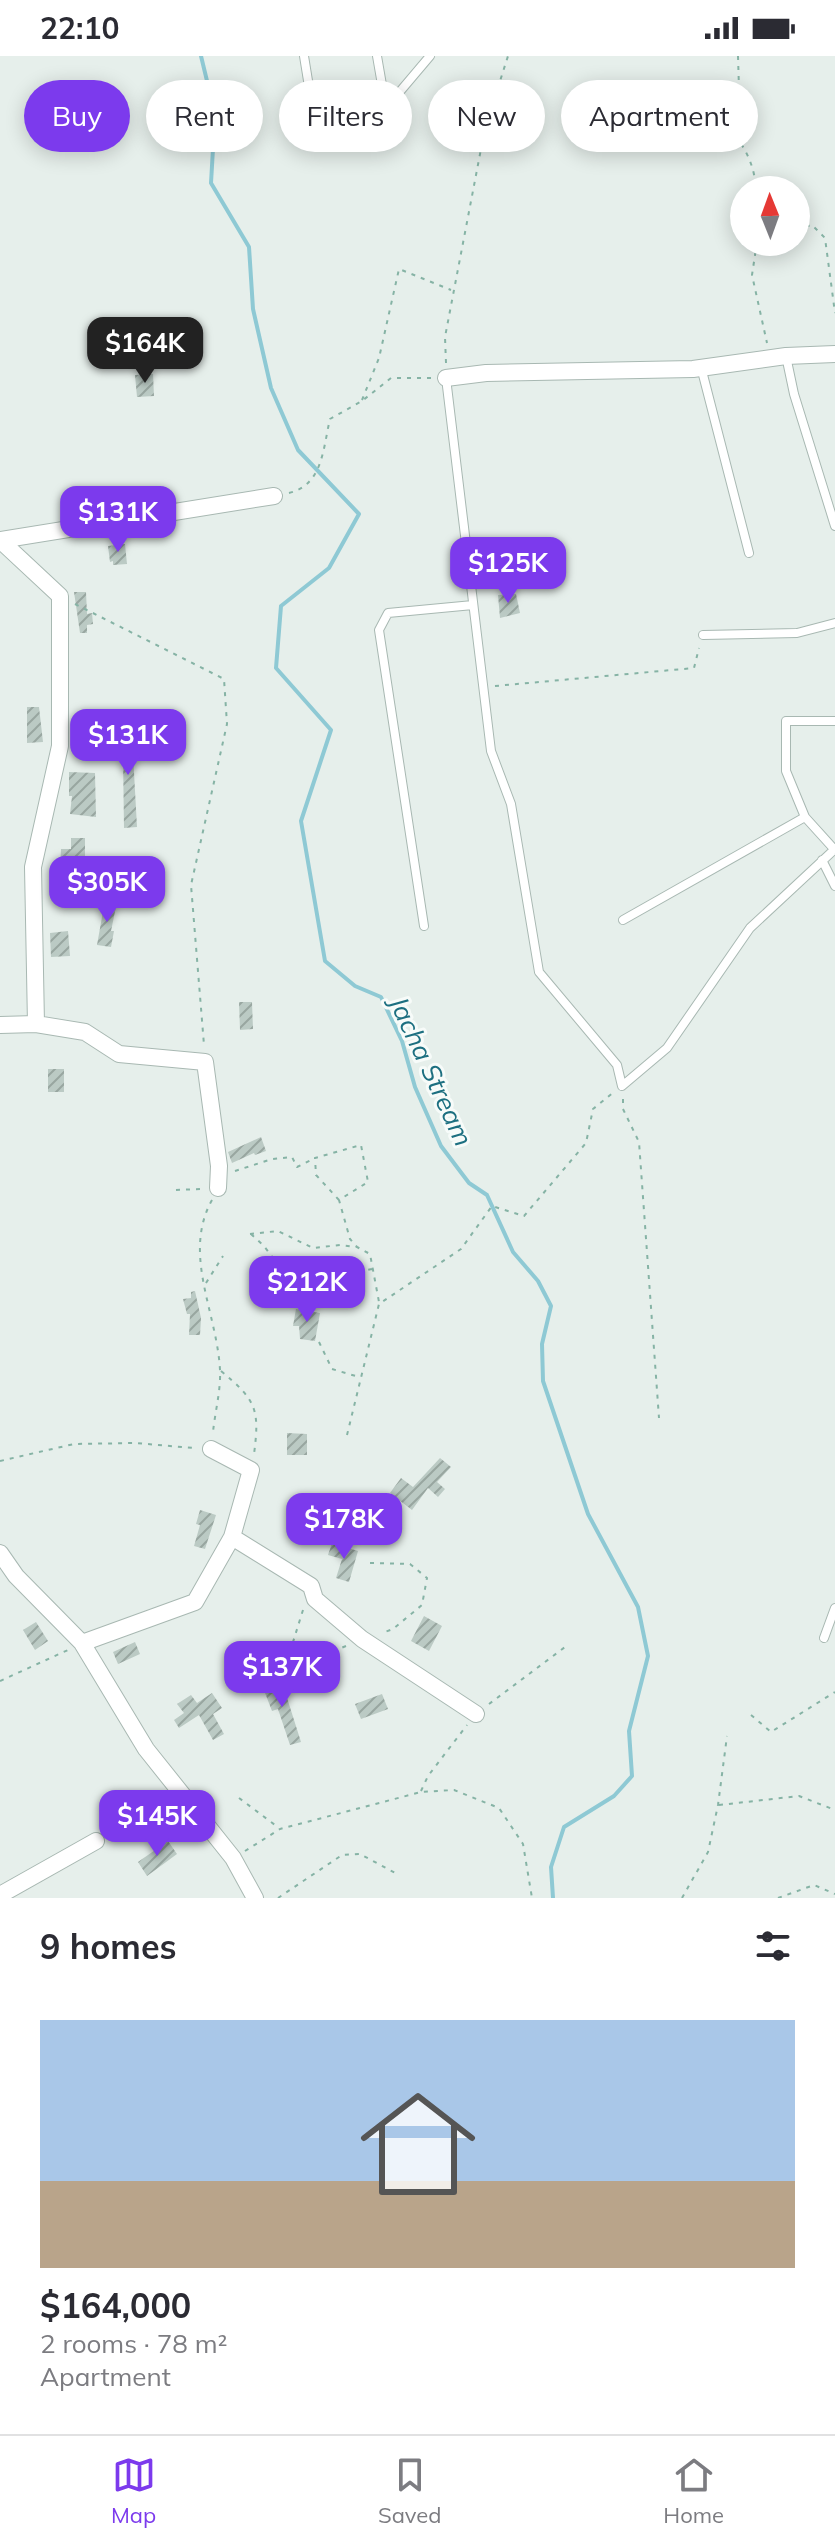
<!DOCTYPE html>
<html lang="en">
<head>
<meta charset="utf-8">
<style>
  body { margin:0; font-family:Mulish,sans-serif; background:#f2f2f3; color:#2b2b33; height:100vh; display:flex; flex-direction:column; font-size:30px; white-space:nowrap }
  * { box-sizing:border-box; margin:0 }
  p { font-size:26px; color:#7c7c81 }
  .icon { flex:none; width:44px; height:44px; fill:none; stroke:currentColor; stroke-width:2; stroke-linecap:round; stroke-linejoin:round }
  .map { position:relative; height:1842px; overflow:hidden }
  .sheet { display:flex; flex-direction:column; background:#fff; flex:1 }
  .sheet>* { flex:none }
  .hud { position:absolute; left:24px; top:24px; width:788px; height:72px; display:flex; gap:16px }
  .needle { width:52px; rotate:359deg }
  .controls { position:absolute; left:730px; top:120px; display:grid; gap:16px }
  .controls a { display:grid; place-items:center; width:80px; height:80px; border-radius:50%; background:#fff; box-shadow:0 4px 20px #0003; font-size:40px }
  .price { position:absolute; translate:-50% -68px; padding:0 18px; border-radius:16px; background:#7c3aed; color:#fff; font-size:26px; line-height:52px; filter:drop-shadow(0 2px 4px #0008) }
  .price::after { content:''; position:absolute; left:50%; top:48px; width:24px; height:18px; margin-left:-12px; background:inherit; clip-path:polygon(0 0,100% 0,50% 100%) }
  .price.current { background:#222; color:#fff }
  ul { padding:0; list-style:none }
  li { display:grid; align-content:center; gap:16px; height:424px; padding:0 40px }
  li+li { border-top:2px solid #e1e1e2 }
  li span { display:grid; place-items:center; height:248px; border-radius:0px; color:#555 }
  li>.icon { margin-inline-start:auto }
  span .icon { width:144px; height:144px; fill:#fffc; stroke-width:1 }
  li b { font-size:34px }
  h2 { display:flex; justify-content:space-between; align-items:center; height:96px; padding:0 40px; font-size:34px }
  .chip { padding:0 28px; border-radius:36px; background:#fff; box-shadow:0 4px 20px #0003; font-size:28px; line-height:72px }
  .chip.current { background:#7c3aed; color:#fff }
  .status { display:flex; justify-content:space-between; align-items:center; height:56px; padding:0 40px; background:#fff; direction:ltr }
  .status svg { height:22px; fill:currentColor }
  .dock { display:flex; justify-content:space-around; align-items:center; height:112px; border-top:2px solid #e1e1e2; background:#fff; font-size:22px; color:#7c7c81 }
  .dock a { display:grid; justify-items:center; gap:4px }
  .dock .current { color:#7c3aed }
  .map>svg:first-child { display:block }
  .lines { fill:none; stroke-linecap:round; stroke-linejoin:round }
  .stream { stroke:#8ec9d4; stroke-width:4 }
  .building { fill:url(#building-hatch) }
  .lane-casing { stroke:#a8b8b2; stroke-width:10 }
  .street-casing { stroke:#a8b8b2; stroke-width:18 }
  .path { stroke:#86b3a5; stroke-width:2; stroke-dasharray:4 6; stroke-linecap:butt }
  .lane { stroke:#fff; stroke-width:8 }
  .street { stroke:#fff; stroke-width:16 }
  .labels { text-anchor:middle; stroke-width:6; stroke-linejoin:round; paint-order:stroke }
  .water-label { font-size:26px; font-style:italic; fill:#1c6f80; stroke:#f7fbf9 }
</style>
</head>
<body>
<div class="status"><b>22:10</b><svg viewBox="0 0 49 12"><path d="M0 12V9h3v3zM5 12V6h3v6zM10 12V3h3v9zM15 12V0h3v12zM26 1h20v11H26zM47 4h2v5h-2z"/></svg></div>
<div class="map">
<svg width="835" height="1842" viewBox="0 0 835 1842">
  <defs>
    <pattern id="building-hatch" width="6" height="6" patternUnits="userSpaceOnUse" patternTransform="scale(2)"><rect width="6" height="6" fill="#bbcac4"/><path d="M-1 1l2-2M0 6l6-6M5 7l2-2" fill="none" stroke="#98a6a0"/></pattern>
  </defs>
  <rect width="100%" height="100%" fill="#e6efeb"/>
  <g class="lines">
    <!-- stream -->
    <path class="stream" d="M201,0L215,58L211,127L249,191L253,253L271,332L298,394L359,458L329,512L281,550L276,612L331,674L301,765L325,905L355,930L381,941L402,985L415,1031L441,1090L469,1127L487,1139L513,1196L538,1225L551,1250L542,1288L543,1325L588,1458L638,1551L648,1600L629,1675L632,1720L614,1740L564,1771L551,1811L553,1842"/>
  </g>
  <!-- building -->
  <path class="building" d="M153,318L154,340L137,341L135,319Z
    M125,488L127,508L113,509V505L110,506L108,490Z
    M74,536H86L87,558L92,557L93,568L87,569V577H80Z
    M516,538L520,557L500,562L498,539Z
    M27,651H39L43,686L27,687Z
    M140,682L141,698H133L137,771L124,772L123,700L114,701L112,685Z
    M69,716L95,717L96,761L70,758L72,740H69Z
    M71,782H85V816L60,815L61,793H71Z
    M105,844L117,846L111,875H114L111,891L97,889Z
    M68,875L70,900L51,901L50,877Z
    M239,946H252L253,973L240,974Z
    M48,1013H64V1036H48Z
    M261,1081L266,1095L255,1099L254,1097L232,1107L228,1096Z
    M195,1235L201,1262L200,1279H189L190,1258H187L183,1243L191,1242V1236Z
    M296,1253L320,1257L315,1285L300,1283L299,1270H293Z
    M287,1377L307,1378V1399H287Z
    M440,1402L451,1411L437,1426L445,1433L438,1441L428,1432L412,1454L390,1437L401,1422L413,1431Z
    M200,1454L216,1459L205,1493L194,1490L200,1469L196,1468Z
    M332,1487L358,1495L349,1526L336,1522L342,1503L328,1499Z
    M424,1560L442,1570L429,1595L411,1585Z
    M36,1566L48,1585L35,1594L23,1574Z
    M135,1586L140,1598L118,1608L113,1596Z
    M277,1624L278,1627L282,1626L301,1686L290,1689L278,1653L272,1655L262,1629Z
    M212,1637L222,1652L213,1658L224,1678L213,1684L199,1659L179,1672L174,1664L184,1657L177,1648L191,1639L197,1647Z
    M382,1638L388,1653L361,1663L355,1648Z
    M168,1785L177,1798L147,1820L138,1806Z"/>
  <g class="lines">
    <!-- lane casing -->
    <g class="lane-casing">
      <path id="lane" d="M304,0L315,68L323,86L375,65L430,0
        M377,0L386,52
        M786,300L794,338L835,470
        M701,311L749,497
        M446,322L491,695L511,748L539,916L617,1009L622,1030L667,992L750,872L835,793
        M703,579L797,577L835,567
        M805,761L786,715V665H835
        M822,804L835,830
        M623,864L805,761L834,793
        M424,870L379,574L388,557L473,549
        M824,1582L835,1552"/>
    </g>
    <!-- street casing -->
    <g class="street-casing">
      <path id="street" d="M446,322L486,317L693,313L786,300L835,298
        M0,484L60,540V690L33,811L36,968
        M0,484L274,440
        M0,969L36,968L85,976L119,998L205,1006L219,1110L218,1132
        M232,1481L311,1530L315,1543L362,1583L476,1658
        M0,1497L16,1520L82,1587L146,1693L233,1802L255,1842
        M82,1587L195,1546L232,1481L251,1414L211,1393
        M0,1839L96,1785"/>
    </g>
    <!-- path -->
    <path class="path" d="M738,0L739,33L724,48L725,68C743,86 755,108 756,134
      M796,173L812,169L825,182L835,257
      M757,186L752,219L767,287
      M446,307L445,281L485,72L508,0
      M362,344L379,302L399,213L451,234
      M289,437C323,429 323,392 330,363L362,345L391,322H431
      M75,548L224,623L227,668L191,829L204,989
      M495,630L694,612L699,592
      M623,1043V1053L639,1086L659,1362
      M235,1115L272,1103L292,1101L297,1111L315,1102
      M176,1134L202,1133
      M212,1144C182,1198 217,1256 220,1314C221,1334 215,1356 213,1376
      M339,1144L316,1119L315,1102L361,1089L368,1126L339,1144L350,1183L357,1191
      M250,1178L278,1175L313,1192L340,1189L357,1191L370,1198L379,1246
      M251,1178L264,1190L307,1247L348,1218L372,1213
      M206,1227L223,1200
      M319,1286L332,1313L359,1321
      M221,1315C256,1344 260,1353 254,1398
      M347,1379L379,1248L461,1193L492,1150L524,1160L586,1087L593,1053L614,1036
      M0,1405L74,1388L135,1387L194,1392
      M370,1507L410,1508L427,1522L422,1549L393,1573L382,1577
      M303,1554L288,1602L300,1609L346,1590
      M0,1625L68,1594
      M489,1648L569,1588
      M751,1659L771,1676L835,1636
      M421,1735L428,1720L467,1669
      M239,1742L279,1772
      M719,1749L799,1740L835,1754
      M245,1795L280,1773L421,1736L454,1734L499,1752L523,1788L532,1842
      M278,1842L342,1799L360,1798L399,1819
      M682,1842L708,1796L718,1749L727,1680
      M778,1842L814,1829L835,1838"/>
    <!-- lane -->
    <use href="#lane" class="lane"/>
    <!-- street -->
    <use href="#street" class="street"/>
  </g>
  <g class="labels">
    <!-- water labels -->
    <g class="water-label">
      <text transform="translate(431 1015) rotate(65)" y="9">Jacha Stream</text>
    </g>
  </g>
</svg>
<div class="controls">
<a><svg class="needle" viewBox="-14 -14 28 28"><path d="M0-13l5 13h-10z" fill="#e53935"/><path d="M0 13l5-13h-10z" fill="#7c7c81"/></svg></a>
</div>
<b class="price current" style="left:145px;top:329px">$164K</b>
<b class="price" style="left:118px;top:498px">$131K</b>
<b class="price" style="left:508px;top:549px">$125K</b>
<b class="price" style="left:128px;top:721px">$131K</b>
<b class="price" style="left:107px;top:868px">$305K</b>
<b class="price" style="left:307px;top:1268px">$212K</b>
<b class="price" style="left:344px;top:1505px">$178K</b>
<b class="price" style="left:282px;top:1653px">$137K</b>
<b class="price" style="left:157px;top:1802px">$145K</b>
<div class="hud">
<a class="chip current">Buy</a>
<a class="chip">Rent</a>
<a class="chip">Filters</a>
<a class="chip">New</a>
<a class="chip">Apartment</a>
</div>
</div>
<section class="sheet">
<h2>9 homes<svg class="icon" aria-label="filters" viewBox="0 0 24 24"><path d="M4 7h16M4 17h16"/><circle cx="9" cy="7" r="2"/><circle cx="15" cy="17" r="2"/></svg></h2>
<ul>
<li><span style="background:linear-gradient(#a9c7e8 65%,#b9a48a 0)"><svg class="icon" aria-label="home" viewBox="0 0 24 24"><path d="M3 11l9-7 9 7M6 9v11h12V9"/></svg></span><div><b>$164,000</b><p>2 rooms · 78 m²</p><p>Apartment</p></div></li>
</ul>
</section>
<nav class="dock">
<a class="current"><svg class="icon" aria-label="map" viewBox="0 0 24 24"><path d="M3 6l6-2 6 2 6-2v14l-6 2-6-2-6 2zM9 4v14M15 6v14"/></svg>Map</a>
<a><svg class="icon" aria-label="saved" viewBox="0 0 24 24"><path d="M7 4h10v16l-5-4-5 4z"/></svg>Saved</a>
<a><svg class="icon" aria-label="home" viewBox="0 0 24 24"><path d="M3 11l9-7 9 7M6 9v11h12V9"/></svg>Home</a>
</nav>
</body>
</html>
